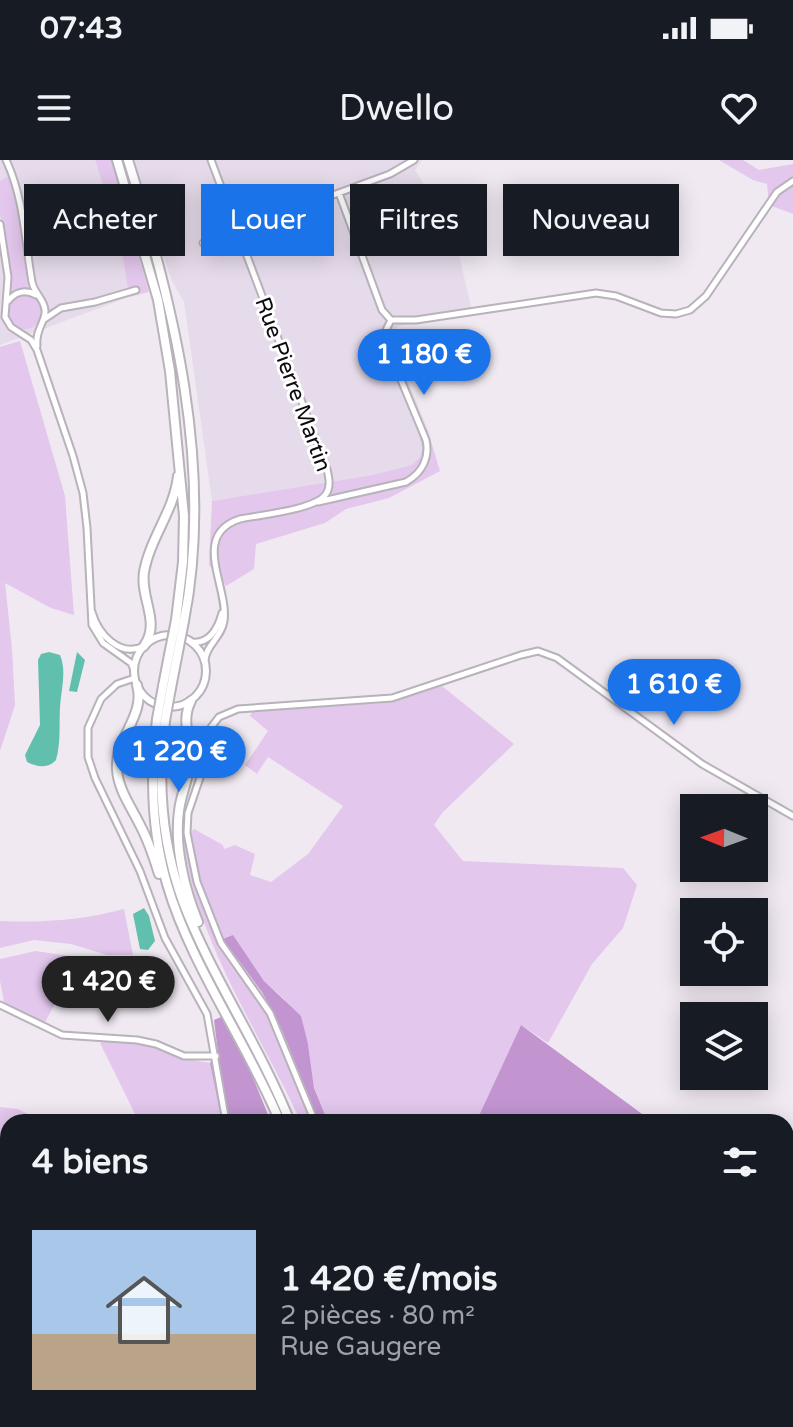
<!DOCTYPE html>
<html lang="fr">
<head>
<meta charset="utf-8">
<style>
  body { margin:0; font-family:"Varela Round",sans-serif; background:#20242c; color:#f1f3f6; height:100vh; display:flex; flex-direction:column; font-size:30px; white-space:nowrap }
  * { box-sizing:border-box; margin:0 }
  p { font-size:26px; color:#9ea1a6 }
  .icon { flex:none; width:44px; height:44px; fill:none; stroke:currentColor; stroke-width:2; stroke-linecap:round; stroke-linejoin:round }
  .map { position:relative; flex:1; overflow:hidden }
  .sheet { position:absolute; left:0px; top:954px; width:794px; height:314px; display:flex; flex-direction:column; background:#171b24; border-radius:24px 24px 0 0; box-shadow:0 4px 20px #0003 }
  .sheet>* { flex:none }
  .banner { position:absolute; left:24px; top:24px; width:746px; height:72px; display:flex; gap:16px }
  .needle { width:52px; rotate:271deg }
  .controls { position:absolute; left:680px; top:634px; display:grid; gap:16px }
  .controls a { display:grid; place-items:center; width:88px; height:88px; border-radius:0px; background:#171b24; box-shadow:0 4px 20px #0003; font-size:40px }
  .price { position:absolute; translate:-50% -68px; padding:0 18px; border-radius:28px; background:#1a73e8; color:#fff; font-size:26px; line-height:52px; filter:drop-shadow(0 2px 4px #0008) }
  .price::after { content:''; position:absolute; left:50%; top:48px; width:24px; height:18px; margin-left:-12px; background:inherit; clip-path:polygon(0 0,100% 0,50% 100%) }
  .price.on { background:#222; color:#fff }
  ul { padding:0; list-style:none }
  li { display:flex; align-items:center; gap:24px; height:200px; padding:0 32px }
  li+li { border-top:2px solid #363941 }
  li span { display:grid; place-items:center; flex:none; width:224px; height:160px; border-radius:0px; color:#555 }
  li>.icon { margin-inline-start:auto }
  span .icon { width:96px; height:96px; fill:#fffc; stroke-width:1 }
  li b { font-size:34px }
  h2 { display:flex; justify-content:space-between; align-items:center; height:96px; padding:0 32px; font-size:34px }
  .pill { padding:0 28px; border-radius:0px; background:#171b24; box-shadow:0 4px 20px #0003; font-size:28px; line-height:72px }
  .pill.on { background:#1a73e8; color:#fff }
  .status { display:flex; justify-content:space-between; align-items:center; height:56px; padding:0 40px; background:#171b24; direction:ltr }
  .status svg { height:22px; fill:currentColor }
  header { display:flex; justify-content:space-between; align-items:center; height:104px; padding:0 32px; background:#171b24; font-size:36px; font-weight:600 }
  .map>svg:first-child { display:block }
  .built { fill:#e6dbea }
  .green { fill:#e3c7ed }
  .forest { fill:#c295d0 }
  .water { fill:#61c0ad }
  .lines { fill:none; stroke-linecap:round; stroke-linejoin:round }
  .minor-casing { stroke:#b8b2ba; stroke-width:9 }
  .tertiary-casing { stroke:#b8b2ba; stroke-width:10 }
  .primary-casing { stroke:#b8b2ba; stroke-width:11 }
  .trunk-casing { stroke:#b8b2ba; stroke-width:12 }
  .motorway-casing { stroke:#b8b2ba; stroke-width:12 }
  .minor { stroke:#fff; stroke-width:5 }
  .tertiary { stroke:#fff; stroke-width:6 }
  .primary { stroke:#fff; stroke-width:7 }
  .trunk { stroke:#fff; stroke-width:8 }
  .motorway { stroke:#fff; stroke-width:8 }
  .trunk-bridge-casing { stroke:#b8b2ba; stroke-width:12; stroke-linecap:butt }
  .trunk-bridge { stroke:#fff; stroke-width:8 }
  .labels { text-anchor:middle; stroke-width:6; stroke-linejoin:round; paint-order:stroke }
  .street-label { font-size:22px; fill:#0d0b0e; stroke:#fff }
</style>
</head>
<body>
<div class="status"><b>07:43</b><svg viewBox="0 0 49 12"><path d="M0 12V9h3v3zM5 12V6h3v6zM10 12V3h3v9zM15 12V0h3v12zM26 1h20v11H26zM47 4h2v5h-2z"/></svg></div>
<header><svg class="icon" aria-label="menu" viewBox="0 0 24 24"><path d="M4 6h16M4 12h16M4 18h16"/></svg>Dwello<svg class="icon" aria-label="heart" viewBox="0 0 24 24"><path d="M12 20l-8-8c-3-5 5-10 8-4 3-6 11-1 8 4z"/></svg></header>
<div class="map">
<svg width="793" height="1267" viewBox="0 0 793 1267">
  <rect width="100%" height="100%" fill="#f0e9f2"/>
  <!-- built -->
  <path class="built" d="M0,0H95L120,78L129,137L0,185Z
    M130,0H422L415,10L426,28L412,91L456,82L473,155L399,166L389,172L427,268L419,275L422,289L420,297L413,305L372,315L212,341L184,142L172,121Z"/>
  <!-- green -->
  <path class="green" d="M95,0H112L149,132L129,137L120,78Z
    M719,0H743L759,10L793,4V54L769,45L767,24L753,20Z
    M9,16L21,68L28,128L12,132L0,52V21Z
    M8 152a17 17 0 1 1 34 0a17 17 0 1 1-34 0Z
    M20,181L65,336L74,455L51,448L5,423L12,489L15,545L0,591V187Z
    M427,268L440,311L389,338L346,349L325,363L256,384L254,409L226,426L209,405L212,341L372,315L412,305L420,297L422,289L419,275Z
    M442,526L514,584L442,653L434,665L463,701L623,708L637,725L623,768L592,804L548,883L521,865L476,962H328L314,928L308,884L284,839L264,821L233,776L224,779L262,832L282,870L319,962H301C258,869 197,783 183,680L194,669L223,685L224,689L235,685L255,694L250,715L271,722L308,694L343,646L268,597L257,614L245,605L268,571L250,556L252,552L382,543Z
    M124,749L133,795H107L71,784L34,780L0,788V761C41,763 84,760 124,749Z
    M36,791L69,796L87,804L57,840L44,864L4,842L0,821V799Z
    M108,880L161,887L184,899L210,903L222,962H139L100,883Z
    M0,947L18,949L44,962H8V1003L0,1004Z
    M786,1055L793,1059V1209L786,1205Z
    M8,1117V1260H40L42,1267H0V1126Z
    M64,1260H178L173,1267H59Z
    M190,1260H258L287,1267H186Z
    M359,1260H610L641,1267H480L452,1261L440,1266Z"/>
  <!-- forest -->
  <path class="forest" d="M233,775L264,821L301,856L308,884L314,928L328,962H319L282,870L262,832L223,779Z
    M221,857L249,908L271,962H222L210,903L218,893L214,860Z
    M521,865L653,962H476Z
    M786,1205L793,1209V1267H641L610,1260H786Z"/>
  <!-- water -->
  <path class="water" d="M49,492L60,495C67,512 61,530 60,547C59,565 61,583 56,600C48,609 37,607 27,602L25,595L40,565L38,500L41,494Z
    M77,492L85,500L77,532L69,531Z
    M144,748L149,756L155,781L148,790L140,789L133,754Z
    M78,1260H123L111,1267H70Z"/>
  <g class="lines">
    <!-- minor casing -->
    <g class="minor-casing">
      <path id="minor" d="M6,0C24,38 25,82 32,122C34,133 44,139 45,150C46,162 35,169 37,186
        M339,33L382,150L391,160
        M0,64L8,117L5,157L11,167L31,180L37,190L73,296L83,333L87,368L92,465L103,483L131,503L134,510
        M203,83L390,14L414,0
        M8,141C15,132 25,129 36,135
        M43,160L61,148L95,142L136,130
        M391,160H416L596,133L616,136L661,153L676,154L690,150L706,136L777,32L793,21
        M318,342L406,322C422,313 430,298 426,280L384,179L385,172L391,160
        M92,452C98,474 120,498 144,486
        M192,482C210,484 218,468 222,453
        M205,500C206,485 222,477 224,461C229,427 190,375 240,359C259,355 315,350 326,334C331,327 329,318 327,309L211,0
        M135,518L117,524L101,539L88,568V597L95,618L140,711L165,778L207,854L226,962
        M0,845L62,875L137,880L156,884L184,896H216
        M315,962L270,853L221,783L197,722L192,698L187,673L188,653L203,609L209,570L219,557L238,549L392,538L521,495L538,491L557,498L702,604L793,656
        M645,1260L647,1267"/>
    </g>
    <!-- tertiary casing -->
    <g class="tertiary-casing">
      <path id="tertiary" d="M134 511a36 36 0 1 1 72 0a36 36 0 1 1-72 0Z"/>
    </g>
    <!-- primary casing -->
    <g class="primary-casing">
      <path id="primary" d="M347,1260L348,1267
        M354,1260L356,1267
        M579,1260L611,1267"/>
    </g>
    <!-- trunk casing -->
    <g class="trunk-casing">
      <path id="trunk" d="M117,0L158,140L170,211L184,356L183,402L176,460
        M128,0C174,145 214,309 184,461
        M144,486C161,462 140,439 144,412C150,378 174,351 178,316
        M137,525C146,555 115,578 117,609C118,630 132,648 141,667C149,682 154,698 159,714
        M163,526L169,495
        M171,528L177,497
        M191,541C181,560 190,576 190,596C191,615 181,632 179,651C174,687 185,730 198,762
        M157,559C150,615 151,669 167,724C191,806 247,882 280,962
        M165,561C157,622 162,684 183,742C212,818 260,886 290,962"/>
    </g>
    <!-- motorway casing -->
    <g class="motorway-casing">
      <path id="motorway" d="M215,1260L223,1267
        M434,1260L456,1267
        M183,1267L186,1260"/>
    </g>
    <!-- minor -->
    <use href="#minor" class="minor"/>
    <!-- tertiary -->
    <use href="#tertiary" class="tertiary"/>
    <!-- primary -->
    <use href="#primary" class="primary"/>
    <!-- trunk -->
    <use href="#trunk" class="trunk"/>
    <!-- motorway -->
    <use href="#motorway" class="motorway"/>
    <!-- trunk-bridge casing -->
    <g class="trunk-bridge-casing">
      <path id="trunk-bridge" d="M169,495L176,460
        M177,497L184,461
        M157,559L163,526
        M165,561L171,528"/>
    </g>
    <!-- trunk-bridge -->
    <use href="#trunk-bridge" class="trunk-bridge"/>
  </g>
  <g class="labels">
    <!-- street labels -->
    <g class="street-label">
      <text transform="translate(294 224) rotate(70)" y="8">Rue Pierre Martin</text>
    </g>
  </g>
</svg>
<div class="controls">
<a><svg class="needle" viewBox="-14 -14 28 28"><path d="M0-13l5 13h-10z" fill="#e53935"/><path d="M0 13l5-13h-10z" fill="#9ea1a6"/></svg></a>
<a><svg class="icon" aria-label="locate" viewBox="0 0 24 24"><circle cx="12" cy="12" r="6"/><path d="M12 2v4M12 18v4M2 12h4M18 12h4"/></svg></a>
<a><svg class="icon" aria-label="layers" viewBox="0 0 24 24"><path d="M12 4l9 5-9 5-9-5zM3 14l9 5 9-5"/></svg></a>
</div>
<b class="price" style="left:424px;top:237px">1 180 €</b>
<b class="price" style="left:674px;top:567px">1 610 €</b>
<b class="price" style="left:179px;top:634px">1 220 €</b>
<b class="price on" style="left:108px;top:864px">1 420 €</b>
<div class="banner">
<a class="pill">Acheter</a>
<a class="pill on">Louer</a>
<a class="pill">Filtres</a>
<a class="pill">Nouveau</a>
</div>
<section class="sheet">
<h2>4 biens<svg class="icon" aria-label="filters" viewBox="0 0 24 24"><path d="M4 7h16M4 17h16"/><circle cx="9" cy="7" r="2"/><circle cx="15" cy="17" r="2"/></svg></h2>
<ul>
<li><span style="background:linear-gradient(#a9c7e8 65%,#b9a48a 0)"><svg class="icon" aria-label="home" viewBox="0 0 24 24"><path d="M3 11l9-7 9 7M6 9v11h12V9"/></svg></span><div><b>1 420 €/mois</b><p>2 pièces · 80 m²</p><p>Rue Gaugere</p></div></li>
</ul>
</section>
</div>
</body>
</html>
